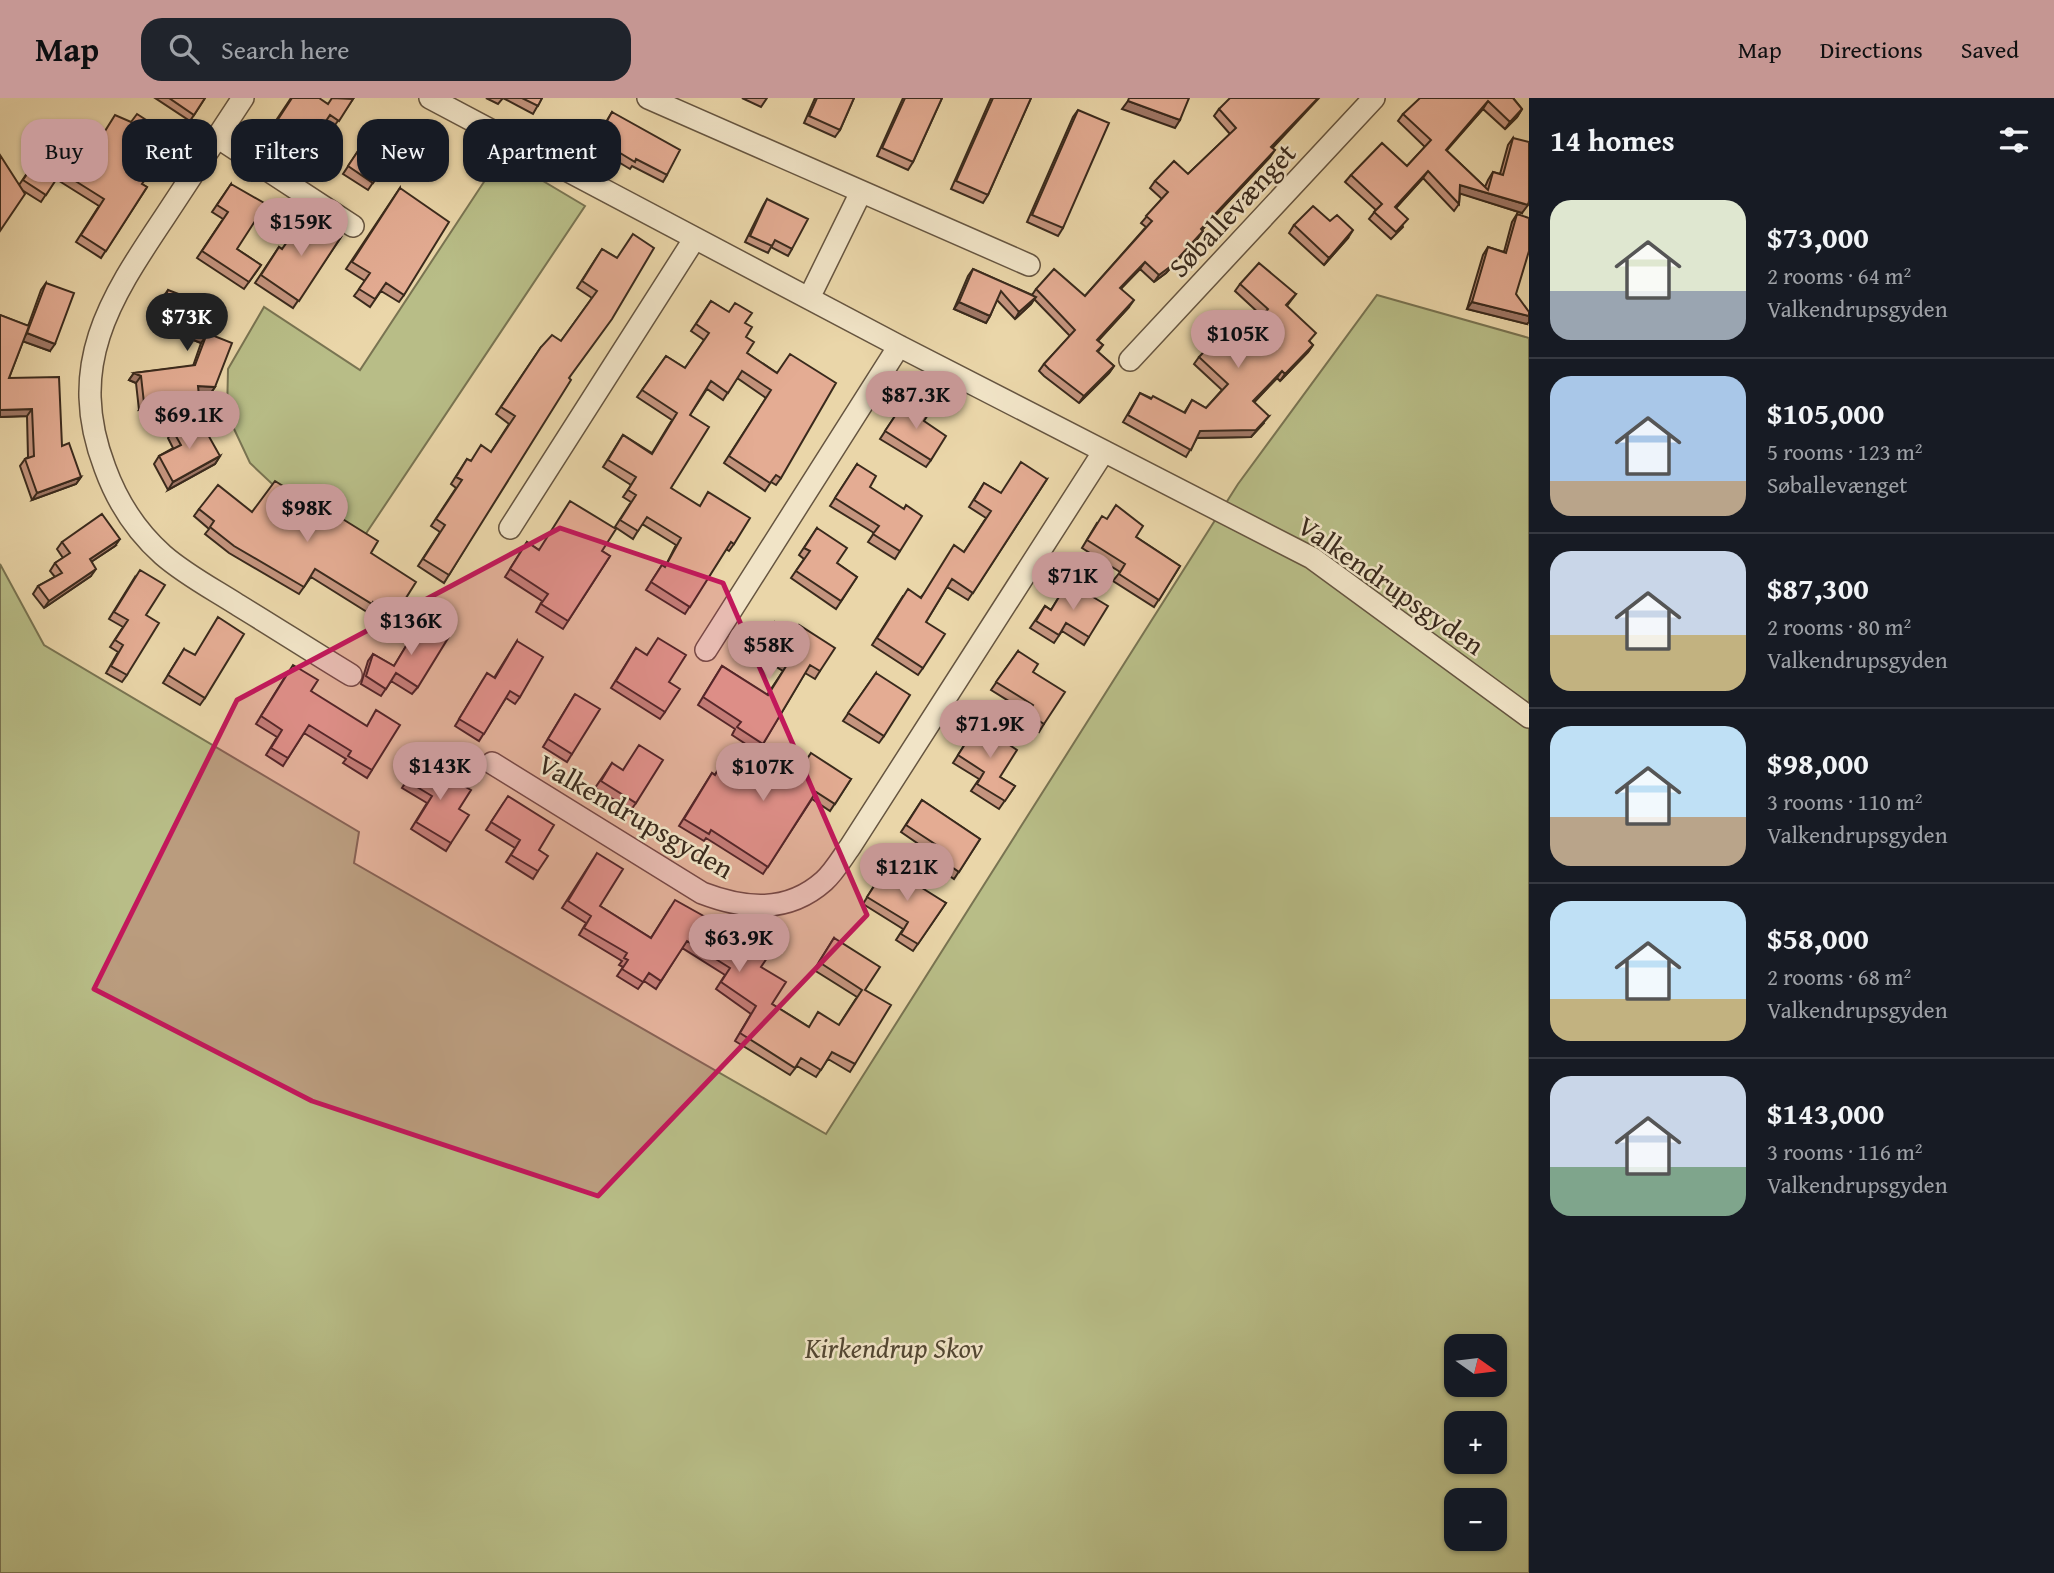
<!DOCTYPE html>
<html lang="en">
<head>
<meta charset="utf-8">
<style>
  body { margin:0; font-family:"Gentium Book Plus",serif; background:#20242c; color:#f1f3f6; height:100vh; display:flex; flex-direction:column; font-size:26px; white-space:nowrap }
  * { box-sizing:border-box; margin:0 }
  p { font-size:23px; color:#9ea1a6 }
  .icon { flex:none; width:38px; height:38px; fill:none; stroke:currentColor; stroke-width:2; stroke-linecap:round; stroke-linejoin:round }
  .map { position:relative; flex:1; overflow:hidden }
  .details { display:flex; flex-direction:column; background:#171b24; width:525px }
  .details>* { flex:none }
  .top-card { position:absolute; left:21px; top:21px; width:665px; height:63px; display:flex; gap:14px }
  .needle { width:46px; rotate:104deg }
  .tools { position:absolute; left:1444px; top:1236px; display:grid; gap:14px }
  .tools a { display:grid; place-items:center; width:63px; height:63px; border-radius:14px; background:#171b24; box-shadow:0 2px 5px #0004; font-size:35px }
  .price { position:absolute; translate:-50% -60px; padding:0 16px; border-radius:24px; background:#c59692; color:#111; font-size:23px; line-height:46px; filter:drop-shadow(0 2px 4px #0008) }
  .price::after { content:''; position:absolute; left:50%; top:42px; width:21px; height:16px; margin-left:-10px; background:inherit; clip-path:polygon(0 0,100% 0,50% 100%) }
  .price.active { background:#222; color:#fff }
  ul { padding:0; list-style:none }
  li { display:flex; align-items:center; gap:21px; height:175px; padding:0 21px }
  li+li { border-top:2px solid #363941 }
  li span { display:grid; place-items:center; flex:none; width:196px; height:140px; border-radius:21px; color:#555 }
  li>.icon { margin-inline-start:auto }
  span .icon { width:84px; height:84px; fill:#fffc; stroke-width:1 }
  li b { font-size:30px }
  h2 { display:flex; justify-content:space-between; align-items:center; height:84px; padding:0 21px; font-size:30px }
  .chip { padding:0 24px; border-radius:21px; background:#171b24; box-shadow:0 2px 5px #0004; font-size:24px; line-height:63px }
  .chip.active { background:#c59692; color:#111 }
  header { display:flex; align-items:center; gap:42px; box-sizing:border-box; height:98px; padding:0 35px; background:#c59692; color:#111 }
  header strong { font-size:33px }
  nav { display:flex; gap:38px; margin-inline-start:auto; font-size:24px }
  .search { width:490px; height:63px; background:#20242c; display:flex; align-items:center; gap:18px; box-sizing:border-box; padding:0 24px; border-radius:21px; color:#9ea1a6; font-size:26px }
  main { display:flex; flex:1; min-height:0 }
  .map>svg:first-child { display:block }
  .green { fill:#b8bd87; stroke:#797452; stroke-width:2; fill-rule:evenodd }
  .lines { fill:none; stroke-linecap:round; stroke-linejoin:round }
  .minor-casing { stroke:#665540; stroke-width:24 }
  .minor { stroke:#f1e4c7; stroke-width:21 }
  .wall { fill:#c4947e; stroke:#3a2a1d; stroke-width:2 }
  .shaded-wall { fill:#a07867; stroke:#3a2a1d; stroke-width:2 }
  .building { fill:#e4ac93; stroke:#3a2a1d; stroke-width:2 }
  .marked { fill:#c2185b; fill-opacity:0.2; stroke:#c2185b; stroke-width:5; stroke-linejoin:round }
  .labels { text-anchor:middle; stroke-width:5; stroke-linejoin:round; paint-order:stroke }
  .street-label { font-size:28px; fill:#3a2a1d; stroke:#f1e4c7 }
  .park-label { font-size:28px; font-style:italic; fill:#534732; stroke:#f1e4c7 }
</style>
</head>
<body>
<header>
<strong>Map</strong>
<div class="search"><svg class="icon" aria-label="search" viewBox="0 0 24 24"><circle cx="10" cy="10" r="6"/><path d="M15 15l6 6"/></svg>Search here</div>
<nav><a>Map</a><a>Directions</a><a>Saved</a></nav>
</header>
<main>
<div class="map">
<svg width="1529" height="1475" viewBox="0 0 1529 1475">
  <rect width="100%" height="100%" fill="#ead6a9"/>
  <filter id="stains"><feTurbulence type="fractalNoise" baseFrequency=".00286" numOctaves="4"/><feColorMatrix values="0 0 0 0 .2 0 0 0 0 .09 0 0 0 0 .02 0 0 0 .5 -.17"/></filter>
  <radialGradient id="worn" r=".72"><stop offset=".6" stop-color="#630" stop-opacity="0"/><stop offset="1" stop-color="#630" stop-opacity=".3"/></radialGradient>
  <!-- green -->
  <path class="green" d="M501,58L585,108L361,443L285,398L250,365L227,316L228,271L264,209L360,272Z
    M1377,197L1529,240V1475H0V466L44,547L359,734L354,765L826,1036L1238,386ZM1456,1248H1494V1286H1456ZM1456,1325H1494V1363H1456ZM1456,1402H1494V1440H1456Z"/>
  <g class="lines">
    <!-- minor casing -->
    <g class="minor-casing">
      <path id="minor" d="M243,0C217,40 190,80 164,120C109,202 66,268 105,370C117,403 136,433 163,457C186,477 213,491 238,507C276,530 313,554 351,577
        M430,0L899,248L1312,460L1529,619
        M648,0L1029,167
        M217,39L353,128
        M809,200L861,94
        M1130,262L1374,0
        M510,430L695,140
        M706,552L899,248
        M492,665L702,795C744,811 787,816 824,783C834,774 842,760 850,749L1104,353"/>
    </g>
    <!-- minor -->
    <use href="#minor" class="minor"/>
  </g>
  <!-- wall -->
  <path class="wall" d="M155,0H205L190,23Z
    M291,0L328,6L353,1L333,30L325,25L300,62L275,46L277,43L267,36Z
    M486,0H503L498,6Z
    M503,0H542L533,16Z
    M742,0H767L761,9Z
    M815,0H854L840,32L835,39L804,25Z
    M903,0H942L913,64L908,72L877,58Z
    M991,0H1031L988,97L983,105L951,91Z
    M1513,0L1522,11L1517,19L1505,31L1483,11L1446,52L1485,89L1488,82L1493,74L1500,76L1508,47L1513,40L1522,115L1460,95L1459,106L1454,113L1423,80L1396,110L1403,129L1391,141L1369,121L1376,112L1345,84L1351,77L1407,68L1425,49L1398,23L1403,16Z
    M1219,11L1272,50L1270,59L1202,132L1198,140L1166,175L1154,184L1140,171L1121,190L1129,209L1098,243L1103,247L1098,254L1114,268L1109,275L1079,305L1044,278L1039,273L1044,266L1070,238L1034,201L1031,206L1015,221L997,202L990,218L986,225L954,211L968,178L973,171L1032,197L1036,191L1085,198L1146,129L1141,125L1162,101L1150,90L1155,83L1188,76L1230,36L1214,18Z
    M1078,12L1063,130L1058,138L1027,124L1073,19Z
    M612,14L667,77L663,84L632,68L630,71L592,48Z
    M378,23L403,40L368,92L343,76Z
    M104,33L148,36L142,86L147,89L101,160L76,144L99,108L56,81L41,104L22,92L19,87L52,39L73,53L88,45Z
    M231,86L237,151L261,167L244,191L197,160L223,121L212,114Z
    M400,90L404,197L399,204L381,193L370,209L354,198L365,183L346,171Z
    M767,101L792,151L788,158L771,149L768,155L745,144L763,108Z
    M1517,116L1516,196L1527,226L1467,211L1483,157L1488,149L1504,154L1512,124Z
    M1294,127L1348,140L1324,167L1289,135Z
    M341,139L293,210L255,185L279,149L282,151Z
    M602,151L617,160L569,280L444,485L418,468L440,434L431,428L456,390L451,386L467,361L470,363L491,354L509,326L496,316L541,249L561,243L592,200L577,190Z
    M46,185L50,253L23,243L9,280L62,348L81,379L76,386L32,402L20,368L25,361L28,359L27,318L0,319V217L28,228L41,192Z
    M1240,186L1296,196L1287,208L1310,244L1313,247L1308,254L1280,283L1277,280L1254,304L1264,325L1251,339L1197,340L1186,359L1123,324L1140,295L1184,315L1192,302L1206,310L1222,292L1194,266L1199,259L1235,255L1256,233L1253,229L1262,218L1235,193Z
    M168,192L209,236L215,289L210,296H199V298L194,305L139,312L136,285L129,282L134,275L193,268L201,245L153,226L163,199Z
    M711,203L745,225L747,255L777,275L781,380L776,387L771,384L765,393L724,365L766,300L737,280L723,302L707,291L690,317L671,390L734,446L729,453L726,451L685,516L646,492L662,467L665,469L676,447L642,426L633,441L615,429L631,404L623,399L631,387L603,369L623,337L652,355L672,322L637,299L666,258L685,270L704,242L691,233Z
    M911,303L924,323L931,362L926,369L880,341L901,309L906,312Z
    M173,333L220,358L215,366L168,392L154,366L159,358L173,350L168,340Z
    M857,366L900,453L895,461L868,444L874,435L830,408Z
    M1047,381L968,502L947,489L926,524L923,570L918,577L872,547L903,498L921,499L964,454L986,420L969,409L984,385L1001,395Z
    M199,411L252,414L371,455L399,511L394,518L385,512L380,519L368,511L367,514L311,479L299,496L229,455L205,436L209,431L194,418Z
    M1097,425L1136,439L1180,468L1154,509L1113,483L1120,474L1082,450Z
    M817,430L837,465L857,479L836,511L791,480L804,461L799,457Z
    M62,444L115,448L91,464V478L44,510L33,496L38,488L55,479L50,473L55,465L63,460L57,451Z
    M527,444L539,452L602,453L610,458L563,531L536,514L542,503L505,479Z
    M135,479L146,517L127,577L122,584L106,575L118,554L110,549L123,529L109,521Z
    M1068,484L1089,539L1084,547L1062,533L1054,545L1030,530L1045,508L1051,512Z
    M423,520L418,589L412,596L391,583L381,598L361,586L368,563L373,556L394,568Z
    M770,531L820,573L815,581L805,575L758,654L732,637L735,631L698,607L722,568L767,597L783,573L755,556Z
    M517,543L520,599L515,606L506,600L479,643L455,628L483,582L494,580Z
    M636,550L669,584L665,614L660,621L611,590Z
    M184,551L205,600L200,607L163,585Z
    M1018,553L1044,626L1039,634L1023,623L1028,615L991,592Z
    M288,574L311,593L372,672L367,680L343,665L346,661L304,635L283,668L266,657L277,639L256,626Z
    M876,575L884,638L879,645L843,623Z
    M575,596L572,656L567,664L543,649Z
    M978,626L1000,679L1015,688L999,711L971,693L979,681L953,665Z
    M419,663L451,745L446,753L411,731L427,705L402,690Z
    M612,665L636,705L631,712L595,690Z
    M732,666L755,680L798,673L851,681L830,713L812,701L763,776L706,740L704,743L679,728L712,675L715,677L719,670L726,674Z
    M922,702L980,741L954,781L928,763L933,756L901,734Z
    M503,706L538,773L533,781L506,764L515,750L486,732Z
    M592,763L600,808L651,840L670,810L761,869L772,906L809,929L839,927L857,899L814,872L834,840L865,892L855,966L850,974L828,961L816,979L797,968L790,977L735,943L751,916L716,891L725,877L682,850L656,891L644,883L638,891L617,878L623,869L619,867L622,863L579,837L586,825L562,810Z
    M882,775L946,805L913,853L896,842L903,831L863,806Z"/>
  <!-- shaded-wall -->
  <path class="shaded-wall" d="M1318,0H1319L1267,56L1271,49Z
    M1128,3L1180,22L1175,30L1122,11Z
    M1488,3L1483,11L1441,59L1446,52Z
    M1522,11L1517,19L1505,31L1510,24Z
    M1275,52L1270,59L1196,138L1201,131Z
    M1428,73L1423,80L1390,116L1395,109Z
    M1460,87L1528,107L1522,115L1455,94Z
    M1353,132L1348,140L1324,167L1329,160Z
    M1203,133L1198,140L1166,175L1154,184L1159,177Z
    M1145,164L1140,171L1115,197L1120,190Z
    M1036,199L1031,206L1015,221L1019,214Z
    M1134,202L1129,209L1092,249L1097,242Z
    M959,204L990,218L986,225L954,211Z
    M1472,204L1529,218V224L1527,226L1467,211Z
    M158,219L206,238L201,245L153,226Z
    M27,235L55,246L50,253L22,243Z
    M1313,247L1308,254L1280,283L1285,276Z
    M1114,268L1109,275L1079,305L1084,298Z
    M1282,273L1277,280L1248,311L1253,303Z
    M134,275L141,278L136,285L129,282Z
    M198,288L215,289L210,296H193Z
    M199,298L194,305L139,312L144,305Z
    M32,311L27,318L0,319V312Z
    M1269,318L1251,339L1195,340L1200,333Z
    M220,358L215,366L168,392L173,384Z
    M81,379L76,386L32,402L37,395Z
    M120,441L115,448L85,468L90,461Z
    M96,471L91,478L44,510L49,503Z"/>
  <!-- building -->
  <path class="building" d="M169,0H205L194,17Z
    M292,0H319L328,6L332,0L353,1L339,23L330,17L305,55L280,39L282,36L273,29Z
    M522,0H542L538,8Z
    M817,0H854L840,32L809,18Z
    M905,0H942L913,64L882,50Z
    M993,0H1031L988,97L956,83Z
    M1129,0H1189L1180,22L1128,3Z
    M1230,0H1318L1271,49L1275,52L1201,131L1203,133L1171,168L1159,177L1145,164L1120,190L1134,202L1097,242L1103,247L1097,253L1114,268L1084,298L1049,271L1044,266L1075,232L1036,191L1054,171L1085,198L1152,123L1146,118L1168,94L1155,83L1174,63L1188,76L1236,30L1219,11Z
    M1420,0H1513L1522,11L1510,24L1488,3L1446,52L1488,92L1493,74L1503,77L1513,40L1529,44V103L1528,107L1460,87L1459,106L1428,73L1395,109L1408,121L1396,134L1374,114L1382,106L1351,77L1382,45L1407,68L1431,42L1403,16Z
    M1078,12L1109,25L1063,130L1032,117Z
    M612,14L680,52L667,77L636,61L635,64L597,41Z
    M137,16L154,27L148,36L168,49L142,86L147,89L106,153L81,137L104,101L61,74L46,97L23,82L52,39L73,53L81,40L88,45L99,29L105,33L115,17L131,24Z
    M378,23L403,40L373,85L348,68Z
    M0,57L25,96L0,133Z
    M231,86L266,106L237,151L261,167L249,184L202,153L228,114L217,107Z
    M400,90L449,124L404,197L386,185L375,201L359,191L370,175L352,164Z
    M767,101L808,121L792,151L775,142L772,148L750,138Z
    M1313,108L1330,123L1337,117L1353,132L1329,160L1294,127Z
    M1517,116L1529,120V153L1516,196L1529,214V218L1472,204L1488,149L1506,155Z
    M305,118L341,139L299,203L261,177L279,149L282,151Z
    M633,136L654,150L612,221L569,280L571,282L449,477L423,461L445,427L436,421L462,382L456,379L467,361L471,363L481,347L491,354L515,318L501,309L541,249L552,237L561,243L597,193L582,183L602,151L617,160Z
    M1259,165L1296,196L1286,207L1316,235L1309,243L1313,247L1285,276L1282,273L1253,303L1269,318L1256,332L1200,333L1191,352L1128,317L1140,295L1151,301L1153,298L1185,315L1192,302L1206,310L1228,286L1199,259L1218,239L1235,255L1262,226L1258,222L1268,211L1240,186Z
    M973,171L1036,199L1019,214L1001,193L990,218L959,204Z
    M46,185L74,195L55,246L27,235Z
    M168,192L218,211L209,236L232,245L215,289L198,288L199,298L144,305L141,278L134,275L195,267L206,238L158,219Z
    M711,203L729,214L735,205L752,215L745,225L752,229L746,239L754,244L747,255L777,275L790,256L836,285L781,380L776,377L770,385L729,358L771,292L742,273L728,295L711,283L690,317L709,329L671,390L700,408L708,394L750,420L734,446L731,444L690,509L651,484L662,467L665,469L681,440L647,419L638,433L620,422L636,397L628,392L636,379L608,362L623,337L652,356L677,315L642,292L666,258L685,270L709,235L696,226Z
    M0,217L29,228L9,280L59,279L62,348L69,345L81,379L37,395L25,361L34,358L32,311L0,312Z
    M911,303L929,315L924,323L946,338L931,362L885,333L901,309L906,312Z
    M198,319L220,358L173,384L159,358L181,347L173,333Z
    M1021,364L1047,381L973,495L952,481L926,524L945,536L923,570L877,540L908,491L921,500L954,447L964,454L991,413L974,402L984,385L1001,395Z
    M857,366L876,378L870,389L904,411L906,407L922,418L900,453L873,436L879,428L835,400Z
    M275,383L339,423L341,420L378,443L371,455L416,484L399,511L389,504L385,511L373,504L372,506L315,471L304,489L234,448L210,429L214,423L199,411L218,387L252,414Z
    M570,403L616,431L602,453L610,458L568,523L541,506L548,496L510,471L527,444L539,452Z
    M1116,407L1143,428L1136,439L1180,468L1159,502L1119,476L1125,466L1087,442L1102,418L1107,421Z
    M102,416L120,441L90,461L96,471L49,503L38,488L62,475L55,465L70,455L62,444Z
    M817,430L847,450L837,465L857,479L841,503L796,473L810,453L804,450Z
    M140,472L165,487L146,517L159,525L127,577L111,568L123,547L115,542L128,522L114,514Z
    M1068,484L1108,508L1089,539L1066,525L1059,537L1036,523L1045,508L1051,512Z
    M218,519L244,536L205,600L168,577L184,551L195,557Z
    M423,520L450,537L418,589L396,575L386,591L366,578L373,556L394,568Z
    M775,524L794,536L799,527L835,550L820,573L810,567L763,646L737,629L741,624L703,599L722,568L768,597L788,565L760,549Z
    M658,540L686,557L669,584L680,591L665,614L616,583L636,550L647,557Z
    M517,543L543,559L520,599L510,593L484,636L459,621L487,575L495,580Z
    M1018,553L1038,566L1033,574L1065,594L1044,626L1028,616L1033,607L996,584Z
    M293,567L318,582L311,593L367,628L376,612L400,627L372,672L348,658L351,653L309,627L288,660L271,650L282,632L261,618Z
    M876,575L910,597L884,638L848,615Z
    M575,596L600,611L572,656L548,641Z
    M978,626L1017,652L1000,679L1015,688L1005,703L977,686L984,674L958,657Z
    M639,647L663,662L636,705L601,683L612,665L623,672Z
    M811,655L851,681L835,706L816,694L768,769L711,732L709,736L684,721L712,675L715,677L719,670L726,675L732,666L755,680L772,656L799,673Z
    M419,663L471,692L459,711L469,717L451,745L416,724L432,698L407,683Z
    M508,698L554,727L539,752L548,758L538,773L511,757L520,742L491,724Z
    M922,702L980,741L959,774L933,756L938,748L906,727Z
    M597,755L623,771L600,808L651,840L675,802L718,826L769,857L761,869L786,884L772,906L809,929L818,914L839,927L862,892L819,864L834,840L880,869L865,892L891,907L855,966L832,954L821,972L801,960L795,970L740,935L756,908L721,884L730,870L687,843L661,883L649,875L643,884L622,871L628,862L624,860L627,855L584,830L591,818L568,803Z
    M887,768L946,805L918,846L901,836L908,824L867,799Z"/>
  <!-- marked area -->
  <path class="marked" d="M560,430L723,485L867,817L598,1098L312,1003L94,891L237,602Z"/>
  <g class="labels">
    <!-- street labels -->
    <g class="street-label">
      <text transform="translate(1232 112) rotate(-47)" y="10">Søballevænget</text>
      <text transform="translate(1391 487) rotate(35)" y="10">Valkendrupsgyden</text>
      <text transform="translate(636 718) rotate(30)" y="10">Valkendrupsgyden</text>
    </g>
    <!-- park labels -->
    <g class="park-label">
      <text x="894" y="1260">Kirkendrup Skov</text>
    </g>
  </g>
  <rect width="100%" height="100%" filter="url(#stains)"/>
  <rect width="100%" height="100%" fill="url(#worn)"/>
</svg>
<div class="tools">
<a><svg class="needle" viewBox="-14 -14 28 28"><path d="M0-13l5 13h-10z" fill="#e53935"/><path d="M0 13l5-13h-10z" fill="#9ea1a6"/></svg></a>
<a>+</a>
<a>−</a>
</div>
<b class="price" style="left:301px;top:160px">$159K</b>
<b class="price active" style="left:187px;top:255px">$73K</b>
<b class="price" style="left:1238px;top:272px">$105K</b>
<b class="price" style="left:916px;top:333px">$87.3K</b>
<b class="price" style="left:189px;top:353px">$69.1K</b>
<b class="price" style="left:307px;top:446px">$98K</b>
<b class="price" style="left:1073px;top:514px">$71K</b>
<b class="price" style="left:411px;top:559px">$136K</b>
<b class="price" style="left:769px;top:583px">$58K</b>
<b class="price" style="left:990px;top:662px">$71.9K</b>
<b class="price" style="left:440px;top:704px">$143K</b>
<b class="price" style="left:763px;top:705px">$107K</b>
<b class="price" style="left:907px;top:805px">$121K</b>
<b class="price" style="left:739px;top:876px">$63.9K</b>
<div class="top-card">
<a class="chip active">Buy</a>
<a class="chip">Rent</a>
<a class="chip">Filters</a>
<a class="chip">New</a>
<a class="chip">Apartment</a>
</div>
</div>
<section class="details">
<h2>14 homes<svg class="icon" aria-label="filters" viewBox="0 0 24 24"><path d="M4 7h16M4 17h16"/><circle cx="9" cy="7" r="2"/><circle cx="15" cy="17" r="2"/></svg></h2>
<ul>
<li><span style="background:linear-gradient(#dfe7d0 65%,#9aa5b1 0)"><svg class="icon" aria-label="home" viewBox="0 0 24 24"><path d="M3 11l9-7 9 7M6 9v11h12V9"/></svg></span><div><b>$73,000</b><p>2 rooms · 64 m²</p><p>Valkendrupsgyden</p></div></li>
<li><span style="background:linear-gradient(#a9c7e8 75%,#b9a48a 0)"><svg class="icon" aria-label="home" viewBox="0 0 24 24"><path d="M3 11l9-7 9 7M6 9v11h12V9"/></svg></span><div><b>$105,000</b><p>5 rooms · 123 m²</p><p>Søballevænget</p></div></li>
<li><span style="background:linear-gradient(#c9d6e8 60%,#c2b280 0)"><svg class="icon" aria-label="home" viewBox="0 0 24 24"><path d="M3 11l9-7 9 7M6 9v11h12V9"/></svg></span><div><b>$87,300</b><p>2 rooms · 80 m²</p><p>Valkendrupsgyden</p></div></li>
<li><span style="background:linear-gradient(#bfe0f5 65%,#b9a48a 0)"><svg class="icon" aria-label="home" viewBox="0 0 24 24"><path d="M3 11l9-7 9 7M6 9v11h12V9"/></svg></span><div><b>$98,000</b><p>3 rooms · 110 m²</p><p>Valkendrupsgyden</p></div></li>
<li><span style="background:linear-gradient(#bfe0f5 70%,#c2b280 0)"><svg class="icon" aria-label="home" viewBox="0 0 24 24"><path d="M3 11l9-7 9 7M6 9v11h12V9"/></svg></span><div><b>$58,000</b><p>2 rooms · 68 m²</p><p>Valkendrupsgyden</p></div></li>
<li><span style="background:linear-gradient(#c9d6e8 65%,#7fa58c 0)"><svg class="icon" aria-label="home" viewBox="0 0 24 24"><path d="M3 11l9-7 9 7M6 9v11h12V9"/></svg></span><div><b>$143,000</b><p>3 rooms · 116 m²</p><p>Valkendrupsgyden</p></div></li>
</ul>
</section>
</main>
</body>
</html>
